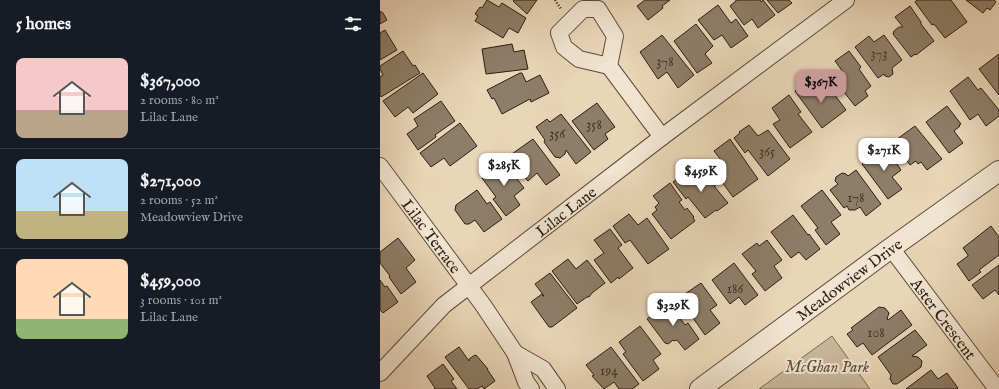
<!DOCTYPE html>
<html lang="en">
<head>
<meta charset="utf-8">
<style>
  body { margin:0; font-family:"IM FELL English",serif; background:#20242c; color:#f1f3f6; height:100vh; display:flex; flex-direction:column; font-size:15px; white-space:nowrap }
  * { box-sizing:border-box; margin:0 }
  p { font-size:13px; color:#9ea1a6 }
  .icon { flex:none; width:22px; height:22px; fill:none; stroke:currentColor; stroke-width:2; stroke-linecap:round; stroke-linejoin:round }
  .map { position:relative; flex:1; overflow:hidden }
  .side { display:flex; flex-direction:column; background:#171b24; width:380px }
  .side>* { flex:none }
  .price { position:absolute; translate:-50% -34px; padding:0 9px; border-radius:8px; background:#fff; color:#222; font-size:13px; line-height:26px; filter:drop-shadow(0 1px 2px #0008) }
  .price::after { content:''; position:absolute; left:50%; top:24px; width:12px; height:9px; margin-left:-6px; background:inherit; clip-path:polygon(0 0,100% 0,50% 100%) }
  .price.selected { background:#c59692; color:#111 }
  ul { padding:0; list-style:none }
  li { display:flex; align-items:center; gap:12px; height:100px; padding:0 16px }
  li+li { border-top:1px solid #363941 }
  li span { display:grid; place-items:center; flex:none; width:112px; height:80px; border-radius:8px; color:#555 }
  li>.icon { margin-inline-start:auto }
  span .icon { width:48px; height:48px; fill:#fffc; stroke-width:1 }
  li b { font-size:17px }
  h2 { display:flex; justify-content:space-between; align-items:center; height:48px; padding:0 16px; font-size:17px }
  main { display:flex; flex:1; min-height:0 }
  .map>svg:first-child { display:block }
  .green { fill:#c9b69b; stroke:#7a6a56 }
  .building { fill:#8e7d68; stroke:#2c1e12 }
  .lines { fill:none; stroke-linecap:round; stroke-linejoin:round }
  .minor-casing { stroke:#5b4c3b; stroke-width:18 }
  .tertiary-casing { stroke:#5b4c3b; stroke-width:22 }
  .path { stroke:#2c1e12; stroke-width:2.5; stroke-dasharray:1 2; stroke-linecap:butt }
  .minor { stroke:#f1e4d0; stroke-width:16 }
  .tertiary { stroke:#f1e4d0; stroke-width:20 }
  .labels { text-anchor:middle; stroke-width:4; stroke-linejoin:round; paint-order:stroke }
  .number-label { font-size:14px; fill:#443628 }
  .street-label { font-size:16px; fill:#2c1e12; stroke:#f1e4d0 }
  .park-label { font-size:16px; font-style:italic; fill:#5b4c3b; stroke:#f1e4d0 }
</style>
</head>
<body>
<main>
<section class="side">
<h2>5 homes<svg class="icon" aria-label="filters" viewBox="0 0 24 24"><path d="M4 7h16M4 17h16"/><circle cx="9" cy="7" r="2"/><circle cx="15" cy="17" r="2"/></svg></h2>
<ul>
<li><span style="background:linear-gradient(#f6c9c9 65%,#b9a48a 0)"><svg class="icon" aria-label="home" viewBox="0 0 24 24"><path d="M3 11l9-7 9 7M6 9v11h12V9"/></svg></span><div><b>$367,000</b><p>2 rooms · 80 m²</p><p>Lilac Lane</p></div></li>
<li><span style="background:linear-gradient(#bfe0f5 65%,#c2b280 0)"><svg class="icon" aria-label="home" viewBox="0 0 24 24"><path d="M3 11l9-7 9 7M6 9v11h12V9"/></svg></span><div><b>$271,000</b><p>2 rooms · 52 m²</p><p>Meadowview Drive</p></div></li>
<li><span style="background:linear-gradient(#ffd9b3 75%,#8fb573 0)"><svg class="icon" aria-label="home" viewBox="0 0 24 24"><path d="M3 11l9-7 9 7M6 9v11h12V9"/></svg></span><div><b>$459,000</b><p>3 rooms · 101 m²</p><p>Lilac Lane</p></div></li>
</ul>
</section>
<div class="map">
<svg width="619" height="389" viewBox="0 0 619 389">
  <rect width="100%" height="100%" fill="#e9d5b7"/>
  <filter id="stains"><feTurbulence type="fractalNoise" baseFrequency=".005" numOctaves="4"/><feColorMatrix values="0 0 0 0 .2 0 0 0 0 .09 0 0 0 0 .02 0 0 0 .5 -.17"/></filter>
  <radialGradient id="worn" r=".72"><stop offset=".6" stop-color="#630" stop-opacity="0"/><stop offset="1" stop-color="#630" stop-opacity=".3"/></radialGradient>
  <!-- green -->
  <path class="green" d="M452,336L490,389H379Z"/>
  <!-- building -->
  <path class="building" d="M107,0L119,7L122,3L146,18L138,33L129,28L123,38L95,21L98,16L95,14L100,7L102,8Z
    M134,0H157L147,14L133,1Z
    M265,0H290L282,6L283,8L268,20L257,6Z
    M356,0H380L381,2L383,0L395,15L378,28L372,19L364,25L350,6L356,1Z
    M387,0H409L412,3L398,13Z
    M537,0H571L587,22L565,38L554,24L552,25L535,2Z
    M586,0H614L616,2L610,10L607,8L603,13Z
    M338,5L351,23L356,19L368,36L351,48L342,35L334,40L318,20Z
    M530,6L541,22V24L554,41L536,55L535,54L531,57L513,34L514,31L519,27H523L515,17Z
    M0,11L3,13L7,20L0,24Z
    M316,24L333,46L325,54L332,63L317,73L294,41Z
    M5,30L17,50L0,60V33Z
    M282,35L314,75L298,88L287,72L278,79L260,52Z
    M504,35L522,60L512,68L513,74L509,77L505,76L504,74L498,78L475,47L489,36L494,42Z
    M132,44L134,52L144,50L148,69L106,74L102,49Z
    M23,51L33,66L35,65L40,73L1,97L0,95V77L3,75L0,69V66Z
    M469,51L481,67L479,69L491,86L485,91L488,96L475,106L464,92H460L453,83L454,76L460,72H463L455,61Z
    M619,54V95L599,69Z
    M43,73L58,94L33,113L28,107L15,117L3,101Z
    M140,73H142L146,82L160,75L169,93L151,102L150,99L122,114L114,98L112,99L107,90Z
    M588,77L598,90L601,88L619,110V116L606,126L598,114L590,120L570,91Z
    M429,81L438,93L448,86L466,110L442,128L415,91Z
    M409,95L421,112L418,114L432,132L410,148L393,124L400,120L392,108Z
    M61,101L75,121L55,135L56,137L38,150L27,134L38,126L34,119Z
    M217,103L235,127L225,134L228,139L214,150L192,121Z
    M567,106L581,124L579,125L580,126L574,131L583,143L569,153L546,122Z
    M181,114L211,152L196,164L186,150L185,154L180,158L175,157L164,142L165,140L156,127L167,119L170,122Z
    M80,123L97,146L70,166L64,158L51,167L40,153Z
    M369,125L378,136L388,130L410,159L388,176L368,150L365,153L354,138L360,133L359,132Z
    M535,126L562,159L547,170L541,162L538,164L536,161L530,165L513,142Z
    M153,139L180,175L166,185L157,173L148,181L147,180L129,156Z
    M350,139L378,179L353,197L334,171L344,164L334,151Z
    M505,147L521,170L512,177L522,189L508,199L482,164Z
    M124,162L144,188L134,196L140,205L126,216L113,199L116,197L102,178L111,171L109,169L117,163L119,166Z
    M310,169L319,180H321L329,175L336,185L334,186L348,203L337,211L336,210L325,218L308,197L306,199L293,182Z
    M476,170L501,204L486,216L480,207L475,210H469L467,206L464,208L450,190L458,184L455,181L456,177L462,173L466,174L468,176Z
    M290,183L302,200L299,202L305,210L307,208L314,217L313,218L315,221L291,239L272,214L277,210L275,207L279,203L273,196Z
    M97,190L107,204L110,202L122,219L104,232L95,220L89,224H85L75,210L76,205Z
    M442,190L461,215L451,222L460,234L446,245L435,230L438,228L421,206Z
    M249,214L258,225L267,218L289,249L268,264L250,240L245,243L233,226Z
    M413,215L428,235L429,234L440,249L426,260L419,252L411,258L391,232Z
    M611,226L619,237V255L599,270L601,272L589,281L577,264L588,256V255L583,248Z
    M230,229L242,245L238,248L253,268L239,279L238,277L231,283L214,260L224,253L214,240Z
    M18,238L35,260L26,268L36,282L21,294L9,277L10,276L0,263V252Z
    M387,240L402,260L394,266L402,278L385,291L372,274L376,271L362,254L377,243L379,246Z
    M188,259L196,269L207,260L225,283L212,293L209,297H207L197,304L172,271Z
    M354,263L378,295L365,305L359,297L350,304L332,280Z
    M619,265V295L615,290L603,299L592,285Z
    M170,273L197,308L172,327H169L151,302L162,294L163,296H164L155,284Z
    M0,280L5,287L7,286L18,302L3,313L0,310Z
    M321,283L337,305L330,310L340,323L325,335L299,298Z
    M289,303L305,325L308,323L319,339L305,350L297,340L294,341L293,340L288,344L285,343L267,319Z
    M499,307L505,308L509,313L507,319L508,320L521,310L532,325L492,355L483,343L477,347L467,334L473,330L471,328Z
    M260,326L281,354L273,360L279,369L263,381L243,354L246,352L239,342Z
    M535,330L547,345L532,356L538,357L542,361L541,367L517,384H513L510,379L511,375L498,357Z
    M79,347L89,361V359L95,355V356L96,355L108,369H107L115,381L104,389L102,386L97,389H89L65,357Z
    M231,347L259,384L252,389H239L234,382L224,389L212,376L214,375L206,365Z
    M63,364L74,379L71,381L77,389H54L55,388L47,376Z
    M551,370L558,379L567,373L578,388L577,389H526Z"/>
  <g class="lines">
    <!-- minor casing -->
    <g class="minor-casing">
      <g id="minor">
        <path d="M229,66L235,36L218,9H203L179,33L184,47L199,59L229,66L282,137"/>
        <path id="s1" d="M0,166L103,305L135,353L146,382L151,389"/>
        <path id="s2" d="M511,248L617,389"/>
        <path d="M135,353L163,369L177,389"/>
        <path id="s3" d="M0,373L64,305L282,137L466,0"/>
      </g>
    </g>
    <!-- tertiary casing -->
    <g class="tertiary-casing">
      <g id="tertiary">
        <path id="s4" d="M320,389L511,248L619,171"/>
      </g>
    </g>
    <!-- path -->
    <path class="path" d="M175,0L181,9"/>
    <!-- minor -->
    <use href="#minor" class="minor"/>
    <!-- tertiary -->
    <use href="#tertiary" class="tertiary"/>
  </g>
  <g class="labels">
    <!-- number labels -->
    <g class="number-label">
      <text x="499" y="58">373</text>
      <text x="285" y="66">378</text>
      <text x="214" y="129">358</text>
      <text x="177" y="138">356</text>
      <text x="387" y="156">365</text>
      <text x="476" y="202">178</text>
      <text x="355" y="293">186</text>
      <text x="496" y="337">108</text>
      <text x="229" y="375">194</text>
    </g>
    <!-- street labels -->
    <g class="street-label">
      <text dy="6" stroke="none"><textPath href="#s3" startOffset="247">Lilac Lane</textPath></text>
      <text dy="6" stroke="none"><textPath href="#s1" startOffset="87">Lilac Terrace</textPath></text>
      <text dy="6" stroke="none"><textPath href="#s4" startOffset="185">Meadowview Drive</textPath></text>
      <text dy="6" stroke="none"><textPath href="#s2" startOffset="88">Aster Crescent</textPath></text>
    </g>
    <!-- park labels -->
    <g class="park-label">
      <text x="447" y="372">McGhan Park</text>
    </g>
  </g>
  <rect width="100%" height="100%" filter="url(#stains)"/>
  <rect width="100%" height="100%" fill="url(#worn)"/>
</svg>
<b class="price selected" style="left:441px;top:104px">$367K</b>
<b class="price" style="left:504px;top:172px">$271K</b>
<b class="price" style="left:124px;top:187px">$285K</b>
<b class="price" style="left:321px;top:193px">$459K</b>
<b class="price" style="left:293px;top:327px">$329K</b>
</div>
</main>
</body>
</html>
